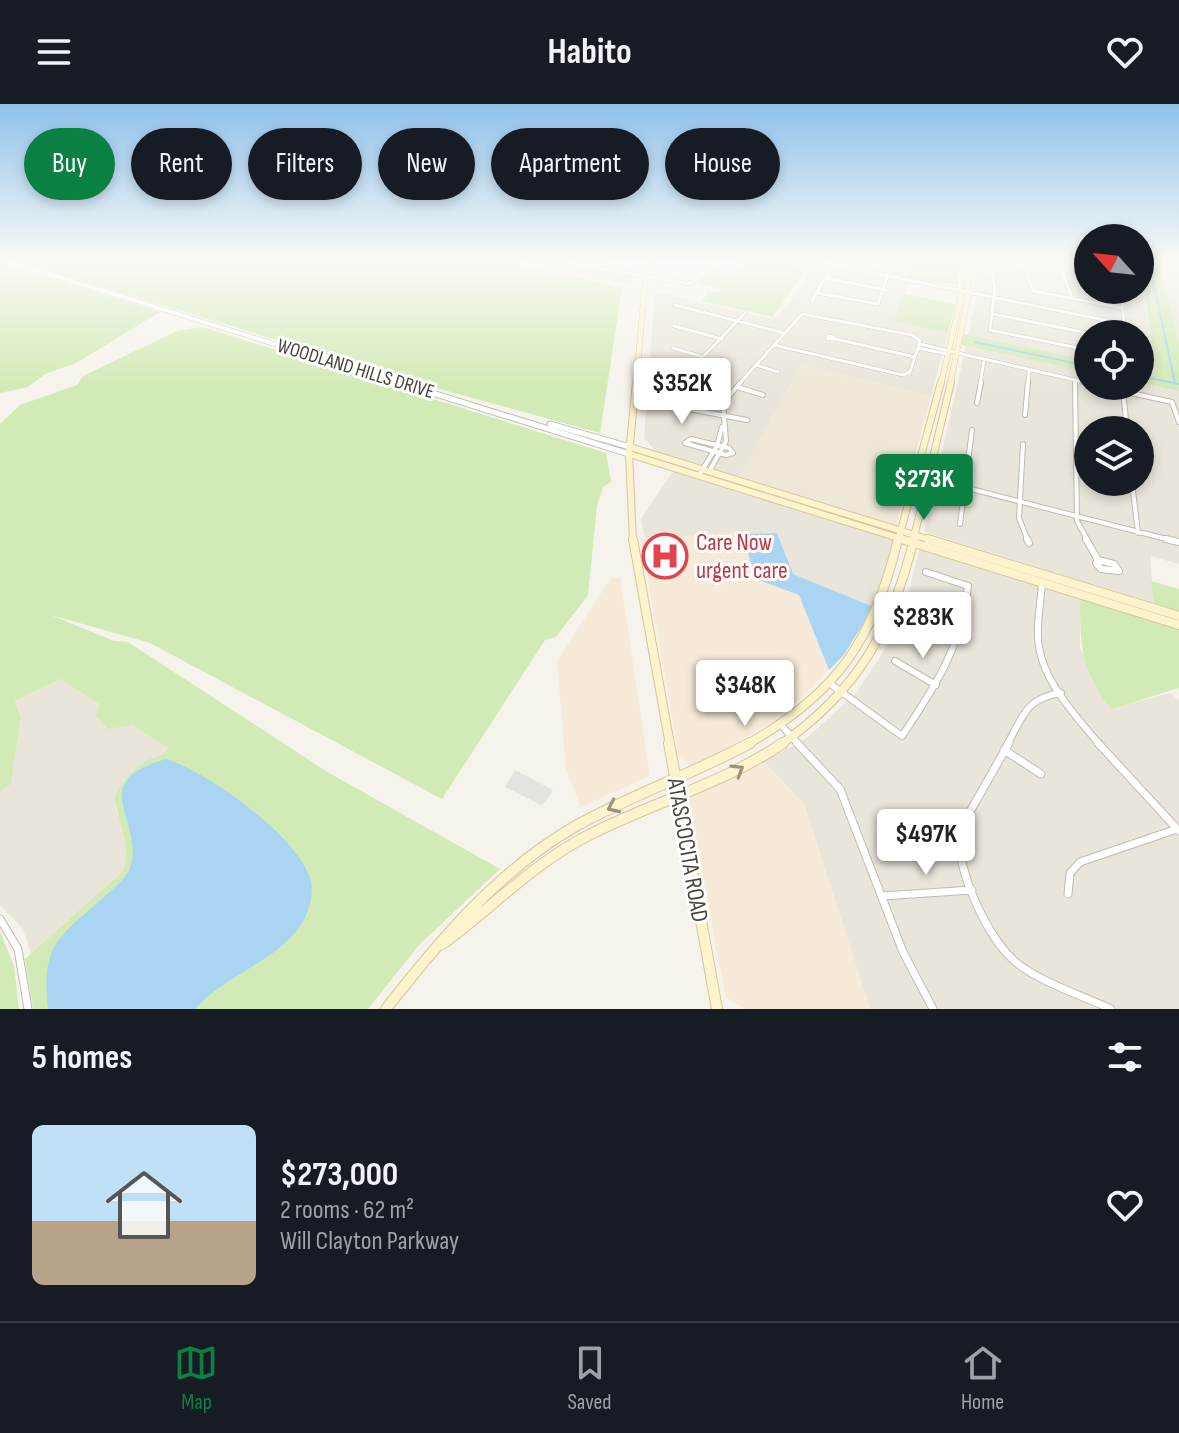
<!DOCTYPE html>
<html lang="en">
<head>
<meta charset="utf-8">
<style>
  body { margin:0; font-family:"Sofia Sans Condensed",sans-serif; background:#242831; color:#f1f3f6; height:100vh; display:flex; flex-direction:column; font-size:30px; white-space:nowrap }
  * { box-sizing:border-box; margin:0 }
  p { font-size:26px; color:#9ea1a6 }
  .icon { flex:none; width:44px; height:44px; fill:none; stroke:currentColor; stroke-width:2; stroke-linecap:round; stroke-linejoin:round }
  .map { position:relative; height:905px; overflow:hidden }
  .drawer { display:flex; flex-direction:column; background:#171b24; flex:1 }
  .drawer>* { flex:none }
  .top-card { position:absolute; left:24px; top:24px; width:1132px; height:72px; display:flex; gap:16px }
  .needle { width:52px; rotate:297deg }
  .buttons { position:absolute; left:1074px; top:120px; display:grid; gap:16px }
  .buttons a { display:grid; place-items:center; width:80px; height:80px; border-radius:50%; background:#171b24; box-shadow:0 4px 12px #0003; font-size:40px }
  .price { position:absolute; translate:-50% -68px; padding:0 18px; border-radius:8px; background:#fff; color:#222; font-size:26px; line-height:52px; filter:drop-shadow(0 2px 4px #0008) }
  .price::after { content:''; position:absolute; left:50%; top:48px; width:24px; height:18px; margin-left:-12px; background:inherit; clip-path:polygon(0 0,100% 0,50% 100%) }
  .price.current { background:#0b8043; color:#fff }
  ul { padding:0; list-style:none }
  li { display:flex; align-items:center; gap:24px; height:200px; padding:0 32px }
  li+li { border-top:2px solid #363941 }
  li span { display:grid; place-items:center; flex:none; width:224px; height:160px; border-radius:12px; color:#555 }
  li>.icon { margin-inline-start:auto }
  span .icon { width:96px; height:96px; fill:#fffc; stroke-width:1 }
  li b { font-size:34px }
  h2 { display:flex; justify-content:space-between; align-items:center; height:96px; padding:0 32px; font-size:34px }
  .chip { padding:0 28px; border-radius:36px; background:#171b24; box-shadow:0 4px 12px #0003; font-size:28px; line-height:72px }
  .chip.current { background:#0b8043; color:#fff }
  header { display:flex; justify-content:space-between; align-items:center; height:104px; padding:0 32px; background:#171b24; font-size:36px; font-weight:700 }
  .tab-bar { display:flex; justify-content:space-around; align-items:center; height:112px; border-top:2px solid #363941; background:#171b24; font-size:22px; color:#9ea1a6 }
  .tab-bar a { display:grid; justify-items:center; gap:4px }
  .tab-bar .current { color:#0b8043 }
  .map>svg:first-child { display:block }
  .residential { fill:#eae5da; fill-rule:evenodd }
  .commercial { fill:#f7ead8 }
  .education { fill:#efe8d6 }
  .green { fill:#d2eab5 }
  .parking { fill:#e5e3e0 }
  .water { fill:#a9d4f2 }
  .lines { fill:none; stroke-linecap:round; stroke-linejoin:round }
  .stream { stroke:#a9d4f2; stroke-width:2 }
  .minor-far3-casing { stroke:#c2bbae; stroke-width:4 }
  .minor-far2-casing { stroke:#c2bbae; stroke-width:6 }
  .minor-far1-casing { stroke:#c2bbae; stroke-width:8 }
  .minor-casing { stroke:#c2bbae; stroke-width:9 }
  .tertiary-far1-casing { stroke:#c2bbae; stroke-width:5 }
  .tertiary-casing { stroke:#c2bbae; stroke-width:7 }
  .secondary-far3-casing { stroke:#d6c79b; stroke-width:6 }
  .secondary-far2-casing { stroke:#d6c79b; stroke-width:8 }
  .secondary-far1-casing { stroke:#d6c79b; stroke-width:10 }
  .secondary-casing { stroke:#d6c79b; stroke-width:12 }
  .minor-far3 { stroke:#fff; stroke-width:3 }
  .minor-far2 { stroke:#fff; stroke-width:4 }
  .minor-far1 { stroke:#fff; stroke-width:6 }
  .minor { stroke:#fff; stroke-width:7 }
  .tertiary-far1 { stroke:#fff; stroke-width:4 }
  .tertiary { stroke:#fff; stroke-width:5 }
  .secondary-far3 { stroke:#fff3cd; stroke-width:5 }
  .secondary-far2 { stroke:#fff3cd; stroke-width:6 }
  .secondary-far1 { stroke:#fff3cd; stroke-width:8 }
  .secondary { stroke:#fff3cd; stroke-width:10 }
  .oneway { stroke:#9c937c }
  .labels { text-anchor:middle; stroke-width:6; stroke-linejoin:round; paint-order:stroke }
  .far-street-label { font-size:20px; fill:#4b4439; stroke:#fff }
  .health-label { font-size:24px; fill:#be3a42; stroke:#fff; text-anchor:start }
  .street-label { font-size:24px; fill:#4b4439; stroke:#fff }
</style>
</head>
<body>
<header><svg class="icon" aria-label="menu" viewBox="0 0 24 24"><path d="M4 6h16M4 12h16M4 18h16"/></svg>Habito<svg class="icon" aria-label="heart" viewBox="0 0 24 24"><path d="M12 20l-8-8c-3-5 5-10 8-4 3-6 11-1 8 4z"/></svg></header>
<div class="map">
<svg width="1179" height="905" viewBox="0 0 1179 905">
  <rect width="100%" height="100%" fill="#f6f3ec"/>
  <!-- residential -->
  <path class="residential" d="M525,158H599L634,166L631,181Z
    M787,158H911V173L894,217L948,229L931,292L801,261L739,374L657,349L644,334L655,188L773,215L792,196L811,164Z
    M974,158H1088V186H1140V170L1156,270L1140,267V230H1088V256L968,231L977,191Z
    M1160,158H1179V240L1163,172Z
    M966,242L1088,268V282H1140V279L1179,287V460L1150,452L1154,499L924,428ZM1088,326H1140V378H1088Z
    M674,366L894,436L874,503L793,470L777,429L645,434L641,415Z
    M919,446L1080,494V544L1111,604L1170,589L1179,596V905H870L804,700L764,658L808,633L857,588L887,542L907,496Z
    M60,575L168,644L164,651L146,657L115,703L127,739V755L122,768L31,850L23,825L0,801V688L11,680L21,615L15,597Z"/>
  <!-- commercial -->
  <path class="commercial" d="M741,428L756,475L799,491L829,566L809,587L766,622L693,663L679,653L641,435Z
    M620,473L650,672L581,703L566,666L557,557L611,474Z
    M764,658L804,700L870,905H746L726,894L687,695Z"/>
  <!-- education -->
  <path class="education" d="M801,261L931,292L896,422L739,374Z"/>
  <!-- green -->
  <path class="green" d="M20,158H506L622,184L600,329L429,282Z
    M744,158H781L807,163L773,213L702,197L708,187L718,189L721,185L698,179L713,162L731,171Z
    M911,158H957L960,181L910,175Z
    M1140,158H1160L1179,240V287L1140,279V267L1156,270Z
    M0,159L160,208L76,259L45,270L28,283L0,289Z
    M904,190L955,200L948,229L894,217Z
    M202,223L606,349L611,378L603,383L597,402L588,491L556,533L545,536L442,695L150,539L51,511L114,537L128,538L329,669L500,765L419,841L368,905H33L25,855L122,768C134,740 116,720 115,692C122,679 132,665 146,657C155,652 162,654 168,644L132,621L108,625L96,612L99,600L60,575L15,597L21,614L11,680L0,688V320L20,301L77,281L83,272L177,227Z
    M963,230L1088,256V268L961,241Z
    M1151,477L1179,485V507L1154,499Z
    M1080,494L1179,526V584L1111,605C1081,565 1080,542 1080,494Z
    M0,827L14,862L19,905H0Z"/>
  <!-- parking -->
  <path class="parking" d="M515,666L553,686L546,697L541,701L505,683Z"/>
  <!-- water -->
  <path class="water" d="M777,429L793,470L874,503L843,552L829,566L799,491L756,475L742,430Z
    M166,655C208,668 297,732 310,774C315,789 309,808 301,821C275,859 225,870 195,905H48C41,838 59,834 105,792C114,784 126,775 130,764C146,717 83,679 166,655Z"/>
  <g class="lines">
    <!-- stream -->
    <path class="stream" d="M1149,158L1175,280
      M975,238L1088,262
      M1140,272L1179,280"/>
    <!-- minor-far3 casing -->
    <g class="minor-far3-casing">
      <path id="minor-far3" d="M564,158L691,180L711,161L709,158
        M820,158L1124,220
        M990,158L995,185L990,226L1088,246
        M1022,158L1033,187L1122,204
        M1058,158L1072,193
        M825,174L886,186
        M1121,186L1125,230
        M817,189L878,200L892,158
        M812,197L833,160
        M675,201L784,229
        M993,210L1092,230
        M674,222L722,235
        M829,232L834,233L835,235H827Z
        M835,235L915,253
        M919,240L1088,279
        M673,244L703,253
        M918,244L947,250
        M756,261L778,268
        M680,276L668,269L684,272
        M1075,276V280
        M677,280L746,208
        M739,280L802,210L912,231L920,237L910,268L903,271L774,241
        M980,280L984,257
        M1028,280L1029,267"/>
    </g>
    <!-- minor-far2 casing -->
    <g class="minor-far2-casing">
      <path id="minor-far2" d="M679,278L668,301L747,316
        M1075,278L1077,417L1088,437
        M1083,278L1088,279
        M1099,282L1172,298L1179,318
        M737,283L763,291
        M1123,287L1127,326
        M977,299L981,278
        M1025,311L1028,278
        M691,335L729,344L733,349L726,351L685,339Z
        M1023,340L1019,414L1028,437
        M709,368L726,337L723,299L741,278
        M699,371L717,342L722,323
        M928,374L1174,437
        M1132,378L1138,429
        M960,420L972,326"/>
    </g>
    <!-- minor-far1 casing -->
    <g class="minor-far1-casing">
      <path id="minor-far1" d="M1027,435L1029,439
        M1086,435L1098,456
        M1166,435L1179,438
        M1098,456L1114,460L1119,467L1101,465L1096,459Z
        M1042,478C1041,497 1037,515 1038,534C1040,575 1075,611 1100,641
        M882,497L963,529
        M895,557L936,581
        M829,579L902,632C935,583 962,542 968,482L926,468
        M781,621L799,641
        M1007,641C1023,612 1026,594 1061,589"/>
    </g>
    <!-- minor casing -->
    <g class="minor-casing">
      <path id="minor" d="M797,639L840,685L903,848L933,905
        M1009,639L959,727C956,765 987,835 1017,859C1040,878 1083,892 1111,905
        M1098,639L1179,727
        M1004,646L1041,670
        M1068,790L1070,769L1080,758L1177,725
        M882,792L972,786
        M0,815L18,845L28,905"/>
    </g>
    <!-- tertiary-far1 casing -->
    <g class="tertiary-far1-casing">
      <path id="tertiary-far1" d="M11,158L403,280"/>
    </g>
    <!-- tertiary casing -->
    <g class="tertiary-casing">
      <path id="tertiary" d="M397,278L629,350
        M550,320L630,343"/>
    </g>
    <!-- secondary-far3 casing -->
    <g class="secondary-far3-casing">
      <path id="secondary-far3" d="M636,280L647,158
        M941,280L960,197L961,158
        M950,280L968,194V158"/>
    </g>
    <!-- secondary-far2 casing -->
    <g class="secondary-far2-casing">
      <path id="secondary-far2" d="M630,343L934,437
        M629,350L908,437
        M633,437L629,350L636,278
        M898,437L941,278
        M913,437L951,278"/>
    </g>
    <!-- secondary-far1 casing -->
    <g class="secondary-far1-casing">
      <path id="secondary-far1" d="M633,435L670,641
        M901,435L1179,521
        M928,435L1179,512
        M746,641C838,589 874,535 898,435
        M780,641C859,586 891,526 914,435"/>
    </g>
    <!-- secondary casing -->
    <g class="secondary-casing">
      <path id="secondary" d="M669,639L717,905
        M441,841C491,805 533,759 589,731C653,698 723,680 783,639
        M386,905C439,837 498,767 574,723C631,691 693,670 750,639"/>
    </g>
    <!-- minor-far3 -->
    <use href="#minor-far3" class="minor-far3"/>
    <!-- minor-far2 -->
    <use href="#minor-far2" class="minor-far2"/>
    <!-- minor-far1 -->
    <use href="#minor-far1" class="minor-far1"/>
    <!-- minor -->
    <use href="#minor" class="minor"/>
    <!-- tertiary-far1 -->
    <use href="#tertiary-far1" class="tertiary-far1"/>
    <!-- tertiary -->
    <use href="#tertiary" class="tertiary"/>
    <!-- secondary-far3 -->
    <use href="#secondary-far3" class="secondary-far3"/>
    <!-- secondary-far2 -->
    <use href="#secondary-far2" class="secondary-far2"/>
    <!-- secondary-far1 -->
    <use href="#secondary-far1" class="secondary-far1"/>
    <!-- secondary -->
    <use href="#secondary" class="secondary"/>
  </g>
  <!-- one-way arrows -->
  <defs><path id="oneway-chevron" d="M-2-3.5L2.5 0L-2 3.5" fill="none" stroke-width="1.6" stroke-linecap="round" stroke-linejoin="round" transform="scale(2)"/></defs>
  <g class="oneway">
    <use href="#oneway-chevron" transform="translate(738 666) rotate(-31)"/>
    <use href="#oneway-chevron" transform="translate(613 703) rotate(155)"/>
  </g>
  <!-- sky -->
  <linearGradient id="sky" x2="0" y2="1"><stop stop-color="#8fc1ec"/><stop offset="0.55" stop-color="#fbfaf6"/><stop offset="1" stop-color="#fbfaf6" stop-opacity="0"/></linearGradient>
  <rect width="1179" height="285" fill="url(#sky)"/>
  <!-- icons -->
  <defs>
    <g id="hospital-ring" transform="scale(2.3)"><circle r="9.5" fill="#fff" stroke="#e0444e" stroke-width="1.5"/><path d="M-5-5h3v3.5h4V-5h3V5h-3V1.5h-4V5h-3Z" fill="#e0444e"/></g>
  </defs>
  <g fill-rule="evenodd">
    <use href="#hospital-ring" x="665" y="452"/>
  </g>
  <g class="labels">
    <!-- far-street labels -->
    <g class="far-street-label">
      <text transform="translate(356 264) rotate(17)" y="7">WOODLAND HILLS DRIVE</text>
    </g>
    <!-- health labels -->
    <g class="health-label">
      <text x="696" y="446">Care Now<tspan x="696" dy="28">urgent care</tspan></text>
    </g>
    <!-- street labels -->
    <g class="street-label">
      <text transform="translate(688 746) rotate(80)" y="8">ATASCOCITA ROAD</text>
    </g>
  </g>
</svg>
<div class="buttons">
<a><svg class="needle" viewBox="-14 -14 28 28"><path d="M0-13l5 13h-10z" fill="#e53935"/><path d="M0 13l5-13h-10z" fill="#9ea1a6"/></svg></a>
<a><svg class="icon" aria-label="locate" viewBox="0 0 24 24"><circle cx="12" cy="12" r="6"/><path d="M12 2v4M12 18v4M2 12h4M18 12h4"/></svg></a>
<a><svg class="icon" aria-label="layers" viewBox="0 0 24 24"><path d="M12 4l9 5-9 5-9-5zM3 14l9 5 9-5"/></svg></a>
</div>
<b class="price" style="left:682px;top:322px">$352K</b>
<b class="price current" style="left:924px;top:418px">$273K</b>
<b class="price" style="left:923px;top:556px">$283K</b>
<b class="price" style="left:745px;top:624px">$348K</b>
<b class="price" style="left:926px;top:773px">$497K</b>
<div class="top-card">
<a class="chip current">Buy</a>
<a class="chip">Rent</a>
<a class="chip">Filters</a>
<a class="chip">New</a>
<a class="chip">Apartment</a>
<a class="chip">House</a>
</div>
</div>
<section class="drawer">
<h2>5 homes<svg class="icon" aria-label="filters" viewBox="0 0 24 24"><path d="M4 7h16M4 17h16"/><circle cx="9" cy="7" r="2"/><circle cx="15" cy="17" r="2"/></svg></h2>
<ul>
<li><span style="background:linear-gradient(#bfe0f5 60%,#b9a48a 0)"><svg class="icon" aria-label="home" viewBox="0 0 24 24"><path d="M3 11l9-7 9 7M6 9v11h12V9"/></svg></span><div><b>$273,000</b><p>2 rooms · 62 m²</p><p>Will Clayton Parkway</p></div><svg class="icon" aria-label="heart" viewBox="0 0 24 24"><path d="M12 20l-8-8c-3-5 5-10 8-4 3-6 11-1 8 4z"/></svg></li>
</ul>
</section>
<nav class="tab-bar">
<a class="current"><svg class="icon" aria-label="map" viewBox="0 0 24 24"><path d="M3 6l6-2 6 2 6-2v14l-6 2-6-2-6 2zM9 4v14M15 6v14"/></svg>Map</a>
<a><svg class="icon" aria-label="saved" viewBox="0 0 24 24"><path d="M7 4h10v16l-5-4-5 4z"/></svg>Saved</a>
<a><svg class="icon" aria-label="home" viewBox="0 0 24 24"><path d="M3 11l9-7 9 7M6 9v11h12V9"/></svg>Home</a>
</nav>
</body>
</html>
